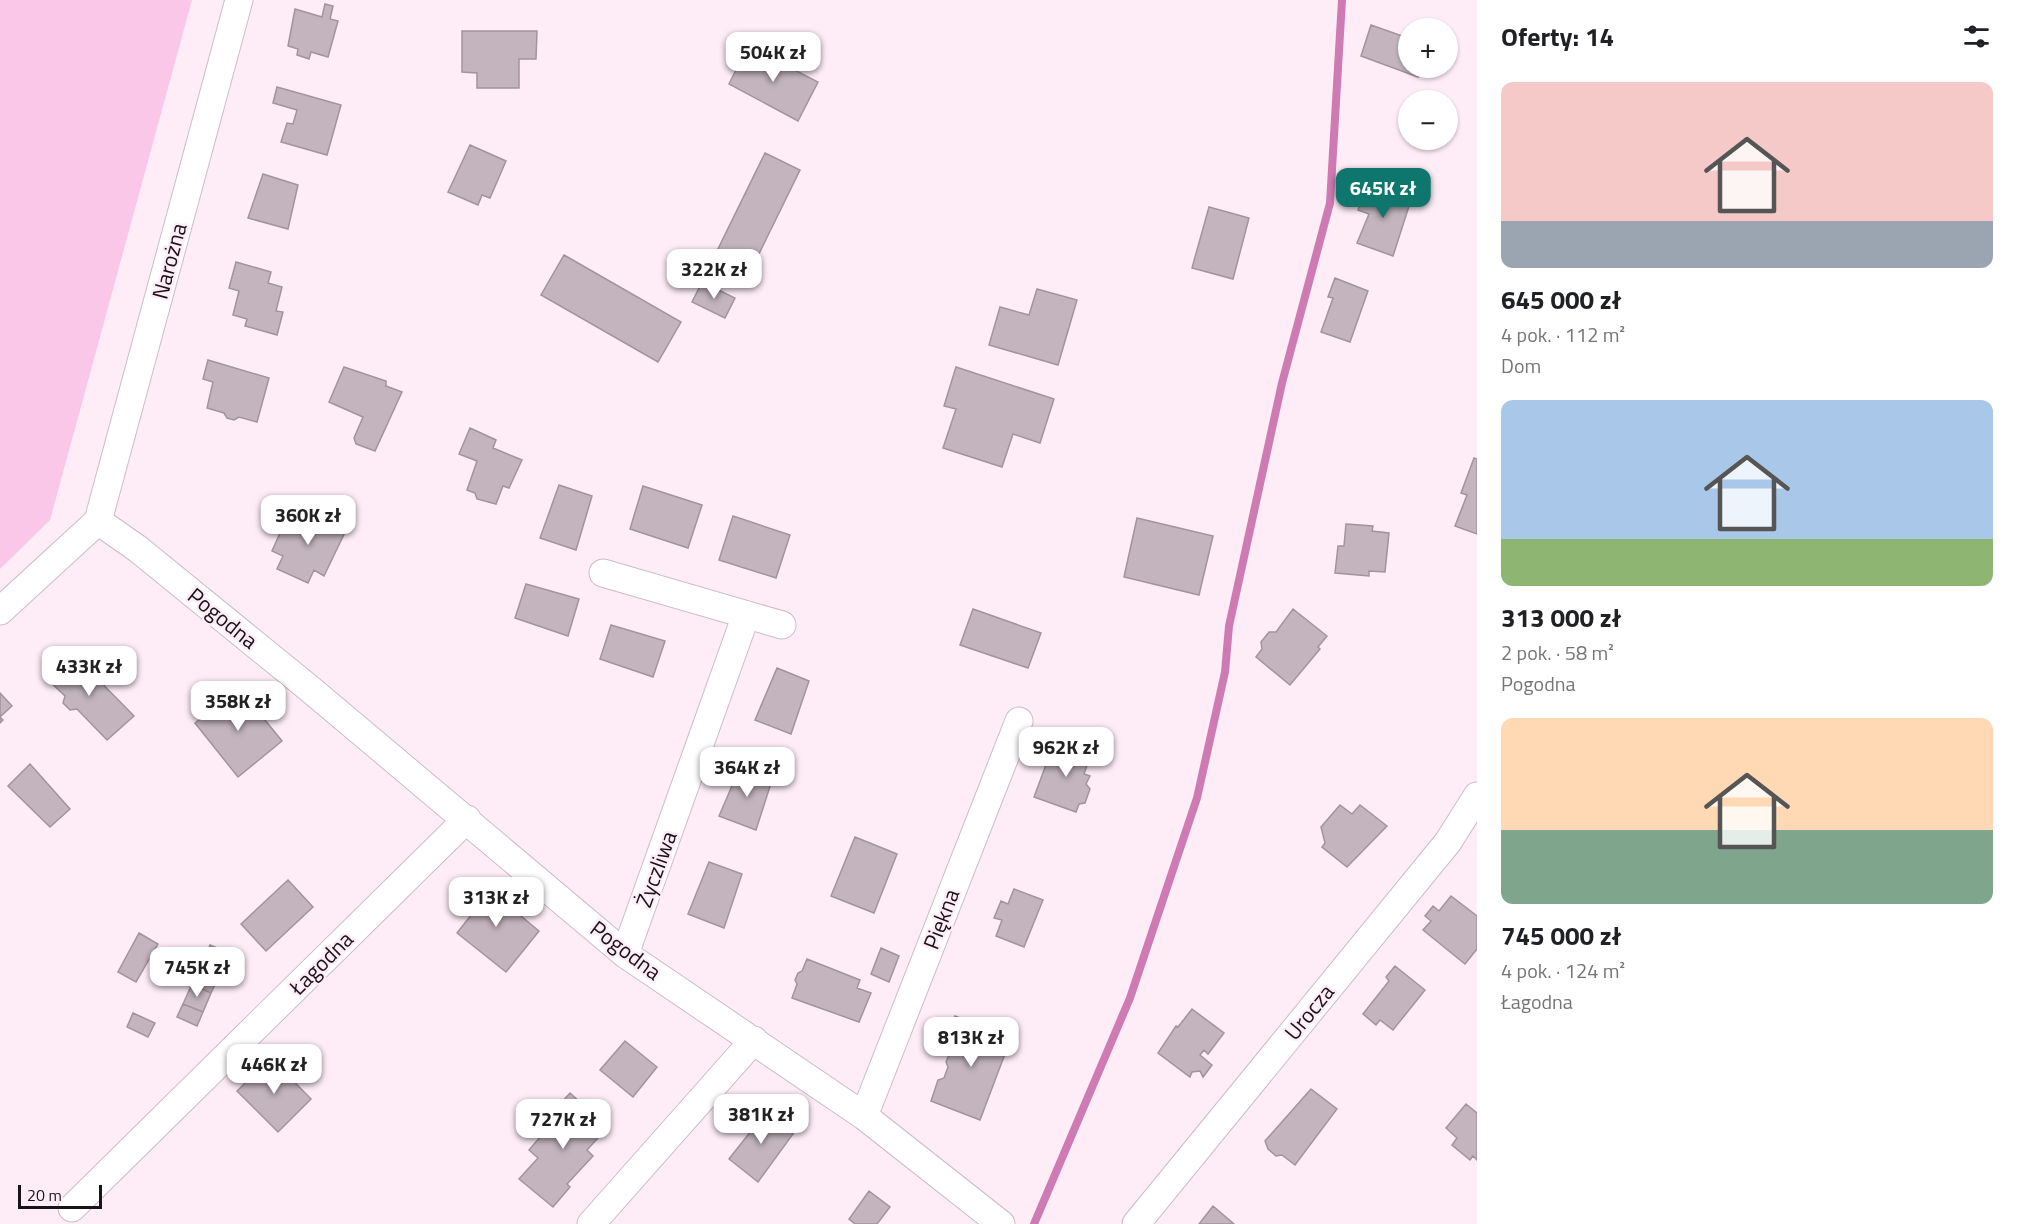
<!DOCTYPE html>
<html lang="pl">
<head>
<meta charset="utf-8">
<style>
  body { margin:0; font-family:"Titillium Web",sans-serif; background:#f2f2f2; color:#202124; height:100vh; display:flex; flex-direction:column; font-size:22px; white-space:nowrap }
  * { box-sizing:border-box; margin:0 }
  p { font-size:20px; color:#757577 }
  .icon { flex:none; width:33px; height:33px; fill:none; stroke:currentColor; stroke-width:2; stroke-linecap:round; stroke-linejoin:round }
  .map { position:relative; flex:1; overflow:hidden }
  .sheet { display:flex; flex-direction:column; background:#fff; width:540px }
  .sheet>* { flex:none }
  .buttons { position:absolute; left:1398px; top:18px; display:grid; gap:12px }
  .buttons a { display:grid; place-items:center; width:60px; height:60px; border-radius:50%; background:#fff; box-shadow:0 2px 4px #0004; font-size:30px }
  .scale { position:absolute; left:18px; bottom:15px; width:84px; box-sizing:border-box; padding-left:6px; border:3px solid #181317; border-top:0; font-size:16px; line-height:21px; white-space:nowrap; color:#181317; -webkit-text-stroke:4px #feedf7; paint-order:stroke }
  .price { position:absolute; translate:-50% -51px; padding:0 14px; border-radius:12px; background:#fff; color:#222; font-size:20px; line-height:39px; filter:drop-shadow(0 2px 3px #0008) }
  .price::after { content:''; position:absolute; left:50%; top:36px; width:18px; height:14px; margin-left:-9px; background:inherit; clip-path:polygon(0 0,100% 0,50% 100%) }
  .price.active { background:#0f766e; color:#fff }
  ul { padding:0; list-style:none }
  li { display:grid; align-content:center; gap:12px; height:318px; padding:0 24px }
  li span { display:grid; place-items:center; height:186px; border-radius:12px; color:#555 }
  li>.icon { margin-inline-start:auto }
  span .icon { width:108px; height:108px; fill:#fffc; stroke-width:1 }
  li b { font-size:26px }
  h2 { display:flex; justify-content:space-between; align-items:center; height:72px; padding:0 24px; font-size:26px }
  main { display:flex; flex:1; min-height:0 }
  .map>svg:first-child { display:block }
  .green { fill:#fac7e8 }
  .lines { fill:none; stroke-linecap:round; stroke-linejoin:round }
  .stream { stroke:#ce7bb4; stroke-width:8 }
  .building { fill:#c3b4bd; stroke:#a2939c; stroke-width:1.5 }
  .street-casing { stroke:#ccbcc6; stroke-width:29 }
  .street { stroke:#fff; stroke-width:27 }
  .labels { text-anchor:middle; stroke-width:5; stroke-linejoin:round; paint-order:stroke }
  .street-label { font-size:22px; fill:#181317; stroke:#feedf7 }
</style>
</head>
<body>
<main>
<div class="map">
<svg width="1477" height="1224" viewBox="0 0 1477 1224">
  <rect width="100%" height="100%" fill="#feedf7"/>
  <!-- green -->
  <path class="green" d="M0,0H192L50,520L0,569Z"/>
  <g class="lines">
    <!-- stream -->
    <path class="stream" d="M1034,1224L1130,998L1197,798L1225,672L1229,626L1282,383L1330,203L1342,0"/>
  </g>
  <!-- building -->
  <path class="building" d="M325,4L333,6L330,19L338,21L328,57L311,52L309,59L297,55L298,49L288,46L295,9L322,17Z
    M1371,25L1408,38V68H1421L1418,77L1361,56Z
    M462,31H537L536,59H519V88H477V73L462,72Z
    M748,46L818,82L798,121L729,84Z
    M277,87L341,105L327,155L281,142L287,123L293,124L297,110L273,103Z
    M470,145L506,161L490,198L482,195L478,205L448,192Z
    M765,153L800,170L752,268L717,251Z
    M263,174L298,185L288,229L248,218Z
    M1367,184L1411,200L1393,256L1357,243L1369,214L1358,210Z
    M1209,207L1249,218L1233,279L1192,268Z
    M564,255L681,322L658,362L541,295Z
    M236,262L271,272L268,283L282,287L276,311L283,312L277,335L245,326L247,319L233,315L239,291L229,288Z
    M1335,278L1368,291L1350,342L1321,332L1333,298L1328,297Z
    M702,282L735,298L725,318L692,302Z
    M1037,289L1077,300L1058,365L989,345L1000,307L1029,315Z
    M208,360L269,378L257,422L239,417L234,420L227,418L224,413L207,408L213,382L203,379Z
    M344,367L386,381V386L402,392L375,451L356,444L354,438L363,417L329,402Z
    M956,367L1054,399L1040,443L1013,434L1002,467L943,448L956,409L944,406Z
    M470,428L496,440L493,448L522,460L509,488L503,486L496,504L477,499L475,493L467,490L477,461L459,454Z
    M1474,458L1477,459V534L1455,526L1467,495L1461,493Z
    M559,485L592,496L576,550L540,538Z
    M643,486L702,505L688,548L630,529Z
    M309,510L347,528L324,576L314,570L308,583L277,569L283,556L272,551L286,520L301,527Z
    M733,516L790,535L776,578L719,560Z
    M1137,518L1213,536L1199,595L1124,577Z
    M1346,524L1373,526L1372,531L1389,533L1385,572L1369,571V576L1335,573L1338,546H1344Z
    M526,584L579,599L568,636L515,618Z
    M973,609L1041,633L1028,668L960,645Z
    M1293,609L1327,636L1318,647L1320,649L1290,685L1256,657L1262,649L1261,642L1269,632H1276Z
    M611,625L665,641L653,677L600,659Z
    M72,653L134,716L107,740L77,709L70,710L63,703L65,696L46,678Z
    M777,668L809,681L791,734L755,720Z
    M239,688L282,741L238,777L195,723Z
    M0,693L12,706L0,717L3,720L0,723Z
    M1059,740L1092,752L1084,774L1090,776L1086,784L1090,789L1085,803L1079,804L1076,812L1034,797L1047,762L1050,763Z
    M30,764L70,809L50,827L8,786Z
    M741,765L773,777L756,830L719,816Z
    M1340,805L1352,814L1360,805L1387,826L1347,867L1322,847L1325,843L1321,827Z
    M855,837L897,854L874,913L831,896Z
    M709,862L742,874L724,928L688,914Z
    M288,880L313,907L266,951L241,924Z
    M481,883L539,931L506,972L457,933L472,914L463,906Z
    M1014,889L1043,900L1024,947L996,936L1002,920L994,918L1001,901L1008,904Z
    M1451,896L1477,916V949L1465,964L1423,930L1431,921L1425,916L1433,906L1439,911Z
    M139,933L158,944L136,982L118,972Z
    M210,945L229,953L223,967L204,959Z
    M881,948L899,956L889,982L871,974Z
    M204,959L223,967L211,993L192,984Z
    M807,959L860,980L857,988L871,993L859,1022L792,998L797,984L795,980L798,973L802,971Z
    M1395,966L1425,990L1393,1030L1380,1020L1376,1025L1363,1014L1389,981L1386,977Z
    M192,984L211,993L203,1012L183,1004Z
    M183,1004L203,1012L197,1026L177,1017Z
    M1192,1009L1224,1033L1208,1054L1204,1050L1200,1055L1212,1065L1203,1077L1200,1071L1192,1072L1190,1077L1158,1053L1176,1026L1178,1027Z
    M133,1013L155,1023L148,1037L127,1027Z
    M955,1016L1011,1038L980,1120L931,1101L938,1080L944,1078L948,1067L946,1062L953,1045L945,1042Z
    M625,1041L657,1067L633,1097L600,1070Z
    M271,1058L311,1099L278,1132L237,1091Z
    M1311,1089L1337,1109L1295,1165L1282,1155L1276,1156L1268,1149L1265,1141Z
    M570,1093L608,1127L587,1150L593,1156L567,1184L570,1187L553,1207L519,1179L538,1158L529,1150L554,1121L549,1116Z
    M1466,1104L1477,1113V1160L1473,1156L1470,1160L1452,1145L1457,1138L1446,1128Z
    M760,1109L793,1134L758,1182L729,1159L751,1131L746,1127Z
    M869,1191L890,1207L877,1224H855L849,1219Z
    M1213,1206L1234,1224H1199Z"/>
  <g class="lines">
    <!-- street casing -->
    <g class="street-casing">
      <path id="street" d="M98,521L138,549L310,689L625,954L864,1116L1001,1224
        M98,521L239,0
        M603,573L782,625
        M0,611L98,521
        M625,954L746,615
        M864,1116L1019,721
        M72,1208L467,819
        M591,1224L754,1040
        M1136,1224L1448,842L1477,796"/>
    </g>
    <!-- street -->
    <use href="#street" class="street"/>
  </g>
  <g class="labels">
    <!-- street labels -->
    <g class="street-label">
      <text transform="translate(169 261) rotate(-75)" y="8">Narożna</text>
      <text transform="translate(223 618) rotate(39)" y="8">Pogodna</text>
      <text transform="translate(656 869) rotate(-70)" y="8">Życzliwa</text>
      <text transform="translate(941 919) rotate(-69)" y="8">Piękna</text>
      <text transform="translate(626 950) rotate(37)" y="8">Pogodna</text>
      <text transform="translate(321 963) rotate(-45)" y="8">Łagodna</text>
      <text transform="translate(1309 1012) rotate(-51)" y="8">Urocza</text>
    </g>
  </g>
</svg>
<div class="buttons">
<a>+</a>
<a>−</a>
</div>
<div class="scale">20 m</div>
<b class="price" style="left:773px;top:83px">504K zł</b>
<b class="price active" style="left:1383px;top:219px">645K zł</b>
<b class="price" style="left:714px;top:300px">322K zł</b>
<b class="price" style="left:308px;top:546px">360K zł</b>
<b class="price" style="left:89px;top:697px">433K zł</b>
<b class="price" style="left:238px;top:732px">358K zł</b>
<b class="price" style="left:1066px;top:778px">962K zł</b>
<b class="price" style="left:747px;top:798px">364K zł</b>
<b class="price" style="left:496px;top:928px">313K zł</b>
<b class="price" style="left:197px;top:998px">745K zł</b>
<b class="price" style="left:971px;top:1068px">813K zł</b>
<b class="price" style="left:274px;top:1095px">446K zł</b>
<b class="price" style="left:761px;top:1145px">381K zł</b>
<b class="price" style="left:563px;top:1150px">727K zł</b>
</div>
<section class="sheet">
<h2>Oferty: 14<svg class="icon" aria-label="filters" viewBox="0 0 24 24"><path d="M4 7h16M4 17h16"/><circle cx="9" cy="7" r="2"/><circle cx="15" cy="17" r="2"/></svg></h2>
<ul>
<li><span style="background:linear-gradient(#f6c9c9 75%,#9aa5b1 0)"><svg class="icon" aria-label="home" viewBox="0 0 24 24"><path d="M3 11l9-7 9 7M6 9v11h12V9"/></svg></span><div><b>645 000 zł</b><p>4 pok. · 112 m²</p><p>Dom</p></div></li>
<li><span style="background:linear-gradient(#a9c7e8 75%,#8fb573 0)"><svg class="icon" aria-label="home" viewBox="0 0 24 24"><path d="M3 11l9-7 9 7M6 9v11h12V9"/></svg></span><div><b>313 000 zł</b><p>2 pok. · 58 m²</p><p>Pogodna</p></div></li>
<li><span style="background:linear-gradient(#ffd9b3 60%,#7fa58c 0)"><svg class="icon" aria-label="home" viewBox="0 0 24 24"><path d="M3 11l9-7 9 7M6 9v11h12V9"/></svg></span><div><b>745 000 zł</b><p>4 pok. · 124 m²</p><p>Łagodna</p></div></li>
</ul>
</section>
</main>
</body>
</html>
